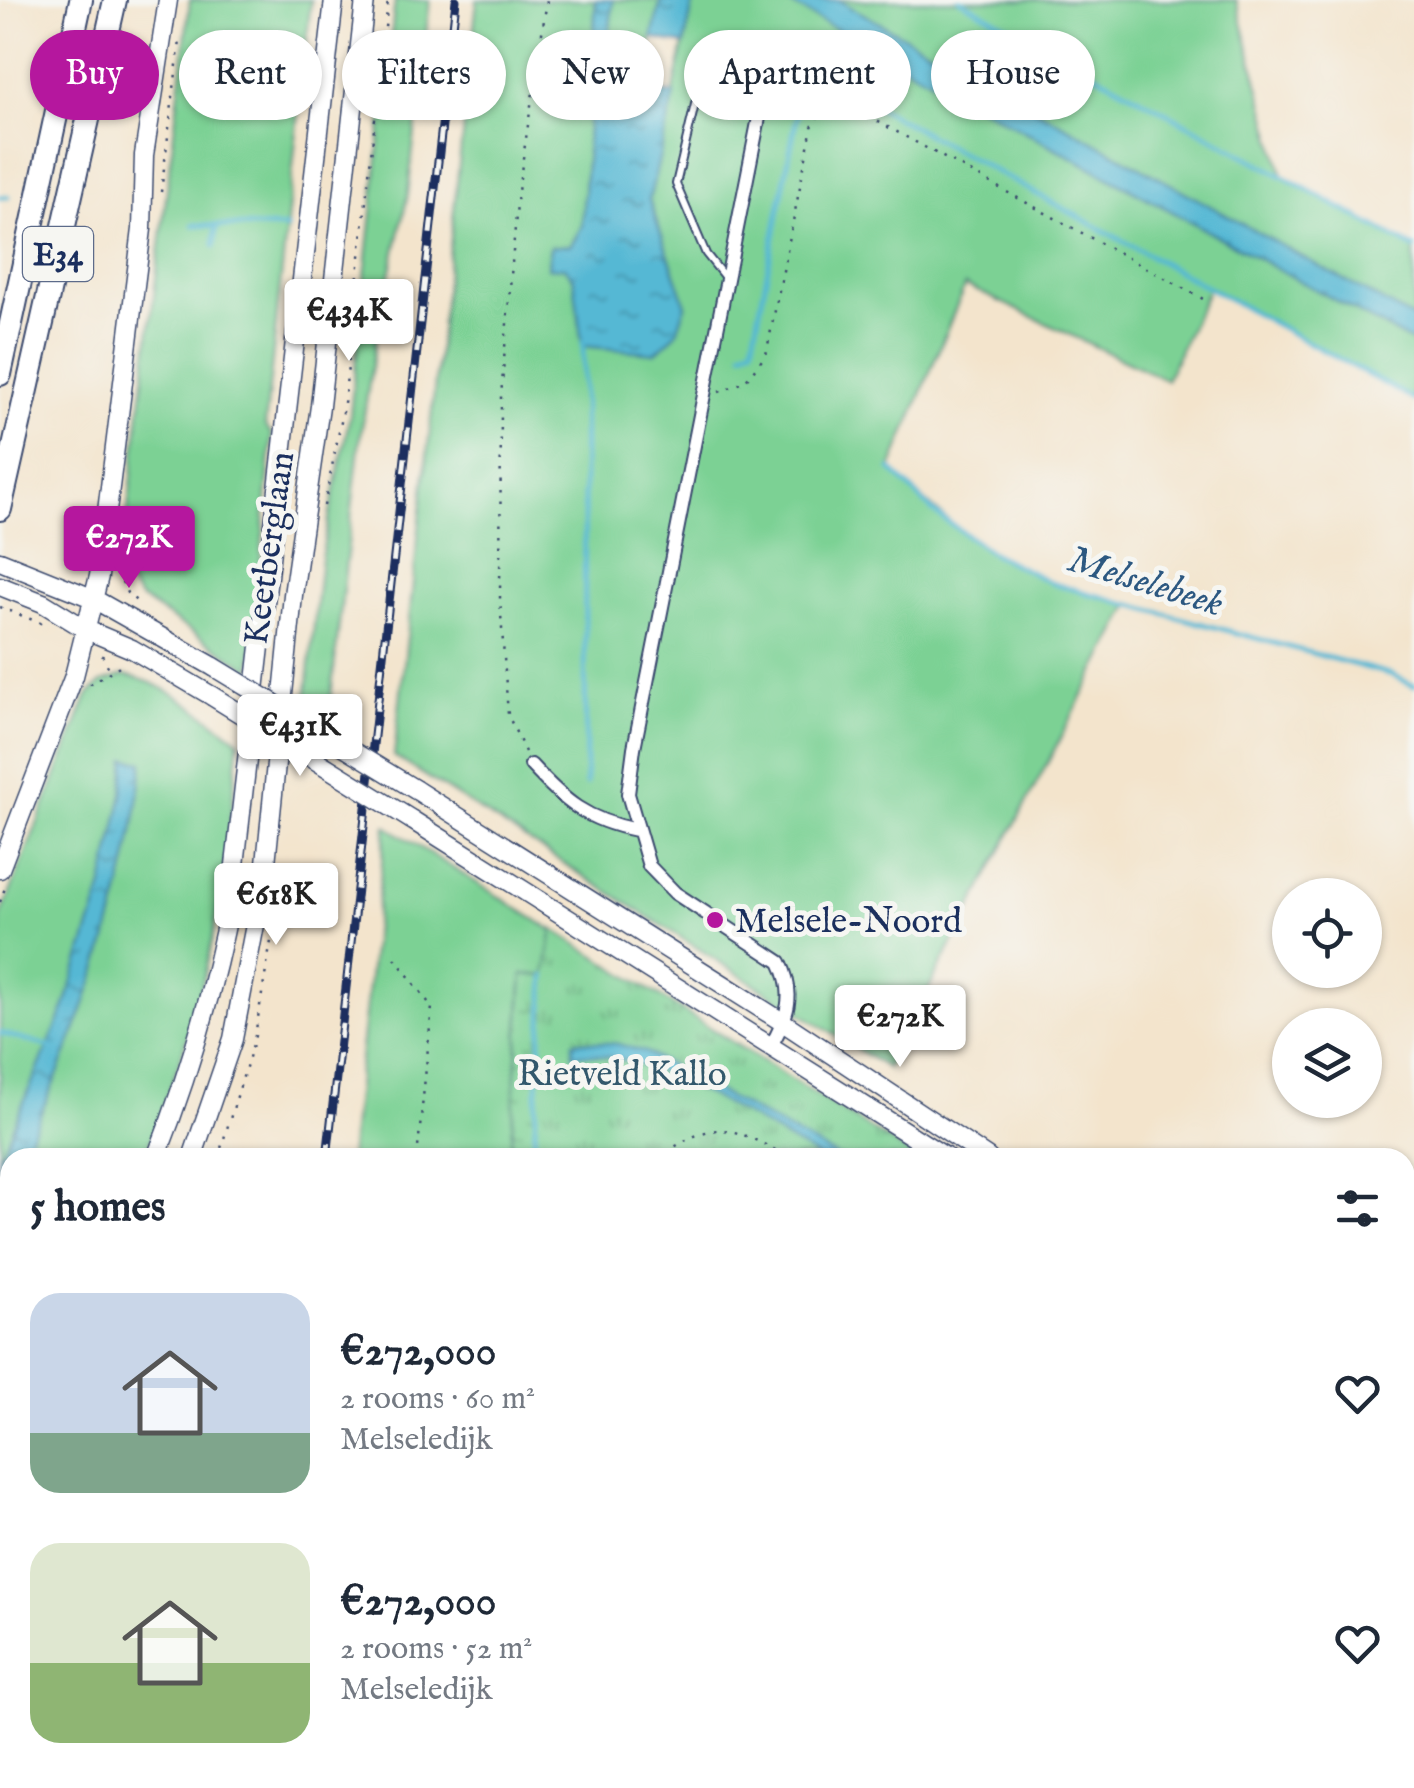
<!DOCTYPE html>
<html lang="en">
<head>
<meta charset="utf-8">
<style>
  body { margin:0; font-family:"IM FELL English",serif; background:#f6f6f7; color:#1f2937; height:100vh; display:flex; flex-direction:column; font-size:38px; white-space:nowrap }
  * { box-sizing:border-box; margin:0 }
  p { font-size:32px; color:#747a83 }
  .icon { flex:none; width:55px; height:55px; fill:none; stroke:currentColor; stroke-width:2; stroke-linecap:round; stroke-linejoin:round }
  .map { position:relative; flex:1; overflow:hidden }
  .details { position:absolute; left:0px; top:1148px; width:1415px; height:642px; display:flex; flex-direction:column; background:#fff; border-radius:30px 30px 0 0; box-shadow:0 2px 8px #0004 }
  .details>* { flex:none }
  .guide { position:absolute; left:30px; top:30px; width:1355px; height:90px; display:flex; gap:20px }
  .fabs { position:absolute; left:1272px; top:878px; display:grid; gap:20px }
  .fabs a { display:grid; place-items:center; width:110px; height:110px; border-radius:50%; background:#fff; box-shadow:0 2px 8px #0004; font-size:50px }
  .price { position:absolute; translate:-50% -85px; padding:0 22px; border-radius:10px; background:#fff; color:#222; font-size:32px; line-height:65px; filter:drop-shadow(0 2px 5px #0008) }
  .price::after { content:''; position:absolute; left:50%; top:60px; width:30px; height:22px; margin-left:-15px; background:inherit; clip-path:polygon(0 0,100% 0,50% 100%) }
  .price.current { background:#b5179e; color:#fff }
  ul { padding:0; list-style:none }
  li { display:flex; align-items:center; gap:30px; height:250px; padding:0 30px }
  li span { display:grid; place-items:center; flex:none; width:280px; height:200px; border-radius:30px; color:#555 }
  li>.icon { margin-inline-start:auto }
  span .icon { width:120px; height:120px; fill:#fffc; stroke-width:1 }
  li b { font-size:42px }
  h2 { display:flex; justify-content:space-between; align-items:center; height:120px; padding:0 30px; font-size:42px }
  .tag { padding:0 35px; border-radius:45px; background:#fff; box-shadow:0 2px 8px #0004; font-size:35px; line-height:90px }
  .tag.current { background:#b5179e; color:#fff }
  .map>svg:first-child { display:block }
  .grass { fill:#7bd194; stroke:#4b8079; stroke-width:2.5 }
  .wetland { fill:url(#wetland-marsh); stroke:#4b8079; stroke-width:2.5 }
  .park { fill:url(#park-tufts); stroke:#4b8079; stroke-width:2.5 }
  .water { fill:url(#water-ripples); stroke:#387499; stroke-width:2.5 }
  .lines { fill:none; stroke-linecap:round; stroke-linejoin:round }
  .stream { stroke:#55b8d4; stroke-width:5 }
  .service-casing { stroke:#3b4a6e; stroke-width:10 }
  .minor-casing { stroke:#3b4a6e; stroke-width:16 }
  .secondary-casing { stroke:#3b4a6e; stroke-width:21 }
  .motorway-casing { stroke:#3b4a6e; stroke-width:26 }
  .path { stroke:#3b4a6e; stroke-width:2.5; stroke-dasharray:2.5 8; stroke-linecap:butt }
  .service { stroke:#fff; stroke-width:6 }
  .minor { stroke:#fff; stroke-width:12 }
  .secondary { stroke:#fff; stroke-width:18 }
  .motorway { stroke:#fff; stroke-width:22 }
  .rail-casing { stroke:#1b2f5e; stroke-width:9 }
  .rail { stroke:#f6f6f2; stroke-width:5; stroke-dasharray:15; stroke-linecap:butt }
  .secondary-bridge-casing { stroke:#3b4a6e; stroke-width:21; stroke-linecap:butt }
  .secondary-bridge { stroke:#fff; stroke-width:18 }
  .poi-dot { fill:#b5179e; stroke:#f6f6f2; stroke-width:4 }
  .labels { text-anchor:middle; stroke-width:10; stroke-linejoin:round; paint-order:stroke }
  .shield { fill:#f6f6f2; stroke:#5d6b8a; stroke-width:2.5 }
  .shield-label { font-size:32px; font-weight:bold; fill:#1b2f5e }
  .street-label { font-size:35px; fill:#1b2f5e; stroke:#f6f6f2 }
  .poi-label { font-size:35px; fill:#1b2f5e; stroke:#f6f6f2; text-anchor:start }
  .park-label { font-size:35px; fill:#33586c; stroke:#f6f6f2 }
  .water-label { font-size:38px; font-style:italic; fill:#2c5881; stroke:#f6f6f2 }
</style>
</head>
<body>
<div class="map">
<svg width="1414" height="1788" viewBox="0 0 1414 1788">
  <defs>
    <pattern id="wetland-marsh" width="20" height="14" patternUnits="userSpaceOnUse" patternTransform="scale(2.5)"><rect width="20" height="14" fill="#7bd194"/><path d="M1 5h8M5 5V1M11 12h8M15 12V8" fill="none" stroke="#64aa7c"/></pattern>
    <pattern id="park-tufts" width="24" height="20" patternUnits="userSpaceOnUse" patternTransform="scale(2.5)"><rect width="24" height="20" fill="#7bd194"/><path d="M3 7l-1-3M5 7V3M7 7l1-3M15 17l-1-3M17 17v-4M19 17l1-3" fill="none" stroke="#64aa7c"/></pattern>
    <pattern id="water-ripples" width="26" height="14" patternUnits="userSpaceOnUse" patternTransform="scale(2.5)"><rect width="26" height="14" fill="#55b8d4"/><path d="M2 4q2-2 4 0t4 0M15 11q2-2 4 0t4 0" fill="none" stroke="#4696af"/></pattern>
  </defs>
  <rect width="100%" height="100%" fill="#f6f6f2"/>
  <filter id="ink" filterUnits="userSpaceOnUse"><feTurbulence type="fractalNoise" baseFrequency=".01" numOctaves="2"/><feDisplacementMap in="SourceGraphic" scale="20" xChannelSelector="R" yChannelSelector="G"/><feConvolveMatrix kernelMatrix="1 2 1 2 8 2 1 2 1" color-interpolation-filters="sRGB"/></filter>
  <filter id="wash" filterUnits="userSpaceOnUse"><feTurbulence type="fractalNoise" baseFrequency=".0048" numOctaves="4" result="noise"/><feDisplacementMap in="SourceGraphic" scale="40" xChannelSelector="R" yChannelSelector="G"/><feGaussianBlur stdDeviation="2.25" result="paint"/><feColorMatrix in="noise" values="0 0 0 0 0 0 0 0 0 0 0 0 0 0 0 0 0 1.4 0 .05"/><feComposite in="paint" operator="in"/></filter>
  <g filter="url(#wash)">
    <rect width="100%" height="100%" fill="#f3e4cc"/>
    <!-- grass -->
    <path class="grass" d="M190,0H311L265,426L272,435L251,670L140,598L123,577L121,566Z
      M395,0H430L408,194L377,333L359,447L329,714L306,701L321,558L350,414Z
      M477,0H596L582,227L571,245L550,247L548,267H565L574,279L686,306L649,200L694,0H783L1414,343V400L1209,287L1166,380L965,285L891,469C939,516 992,561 1056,584C1080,593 1106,598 1131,604L887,1068L394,756Z
      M613,0H661L641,89L638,101L629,111L611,105L603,88Z
      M838,0H1236L1283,176L1414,248V319Z
      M124,675C167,682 204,715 239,740C232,808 225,878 211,945C197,1018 171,1089 144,1157L10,1158V1306L0,1312V918L88,695L102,682Z
      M386,826L915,1157H533L545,976L523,974L510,1157L349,1158Z
      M280,1780H409L408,1788H279Z"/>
    <!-- wetland -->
    <path class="wetland" d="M523,974L545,976L533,1157L510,1158Z"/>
    <!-- park -->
    <path class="park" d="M553,929L915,1157L533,1158L545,976Z
      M1405,1456L1414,1462V1788H431L432,1780H1405Z"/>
    <!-- water -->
    <path class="water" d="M596,0H613L603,88L611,105L629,111L638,101L641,89L675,94L649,200L686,305L676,334L655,353L582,346L574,279L565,267L548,268L550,247L571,245L582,226Z
      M661,0H694L684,45L652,38Z
      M783,0H838L1414,319V343Z
      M126,759L143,762C129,900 80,1031 21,1156L10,1158V1178L0,1197V1157L64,1009L102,890L123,794Z
      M580,1041L618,1044L645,1052L838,1157H819C753,1122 648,1047 573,1055V1042Z
      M1405,1525L1414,1531V1788H612L614,1780H1405Z"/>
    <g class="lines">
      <!-- stream -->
      <path class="stream" d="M960,0L1414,248
        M0,197H8
        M193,225L287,228
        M214,246L216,227
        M583,342L586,784
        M743,352L753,346L806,68L1414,400
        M891,469L934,512L992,553L1054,584L1393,675L1414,686
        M0,1033L55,1048
        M533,1158L545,976
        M431,1788L432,1780"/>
    </g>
  </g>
  <g filter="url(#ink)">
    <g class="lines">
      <!-- service casing -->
      <g class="service-casing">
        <path id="service" d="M696,100L676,184L706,254L726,279
          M0,1646L10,1651
          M10,1751L6,1761L10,1763
          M44,1780L64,1788
          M154,1788L155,1780"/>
      </g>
      <!-- minor casing -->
      <g class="minor-casing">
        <path id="minor" d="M770,62L634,748L628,794L649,866L675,893L780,962C796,994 788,1017 770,1047
          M531,765C565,802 586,820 636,830"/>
      </g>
      <!-- secondary casing -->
      <g class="secondary-casing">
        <path id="secondary" d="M0,561L92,598L214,667
          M0,586L43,603L87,630L132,649L212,696
          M416,790L784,1023L988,1158
          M412,820L947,1158
          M0,869L74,676L99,576L142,229L144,155L168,0
          M156,1158C189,1074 214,988 231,900L334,0
          M192,1158L233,1039L265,873L293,595L320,406L365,0
          M0,1335L10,1324
          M0,1407L10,1419
          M1405,1436L1414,1442
          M0,1472L10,1446
          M0,1562L10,1539"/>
      </g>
      <!-- motorway casing -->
      <g class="motorway-casing">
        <path id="motorway" d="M0,374L81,0
          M0,509L115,0"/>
      </g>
      <!-- path -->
      <path class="path" d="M161,192L180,41
        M719,392L744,382L766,355L812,127L824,106L842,102L1203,299
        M324,506L343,412L388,0
        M118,572L127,593L141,605
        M0,607L43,624
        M102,655L110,670
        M90,684L121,665
        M525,752L508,715L500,600L501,396L518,191L547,0
        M0,902L6,885
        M395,958L432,1007L417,1158
        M218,1158L254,1041L277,906
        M658,1158C719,1115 729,1127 791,1158
        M0,1299L10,1294
        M1405,1496L1414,1502
        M0,1627L10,1606
        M353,1788L354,1780
        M514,1788L515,1780"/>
      <!-- service -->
      <use href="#service" class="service"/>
      <!-- minor -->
      <use href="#minor" class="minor"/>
      <!-- secondary -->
      <use href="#secondary" class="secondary"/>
      <!-- motorway -->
      <use href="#motorway" class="motorway"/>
      <!-- rail casing -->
      <g class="rail-casing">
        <path id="rail" d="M327,1158L456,0
          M257,1788L258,1780"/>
      </g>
      <!-- rail -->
      <use href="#rail" class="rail"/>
      <!-- secondary-bridge casing -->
      <g class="secondary-bridge-casing">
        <path id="secondary-bridge" d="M214,667L416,790
          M212,696L412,820"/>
      </g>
      <!-- secondary-bridge -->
      <use href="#secondary-bridge" class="secondary-bridge"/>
    </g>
  </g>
  <!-- markers -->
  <circle class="poi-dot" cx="715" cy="920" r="10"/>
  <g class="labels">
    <!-- shield labels -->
    <rect class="shield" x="23" y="227" width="70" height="54" rx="8"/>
    <g class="shield-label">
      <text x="58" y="265">E34</text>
    </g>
    <!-- street labels -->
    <g class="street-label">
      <text transform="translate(268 548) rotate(-82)" y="12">Keetberglaan</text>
    </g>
    <!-- poi labels -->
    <g class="poi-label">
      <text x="735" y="932">Melsele-Noord</text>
    </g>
    <!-- park labels -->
    <g class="park-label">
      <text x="622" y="1085">Rietveld Kallo</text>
    </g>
    <!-- water labels -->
    <g class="water-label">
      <text transform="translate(1146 580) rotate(17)" y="13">Melselebeek</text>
    </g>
  </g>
</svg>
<div class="fabs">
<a><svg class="icon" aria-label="locate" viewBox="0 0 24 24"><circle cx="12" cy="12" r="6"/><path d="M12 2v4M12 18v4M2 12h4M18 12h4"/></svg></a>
<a><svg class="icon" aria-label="layers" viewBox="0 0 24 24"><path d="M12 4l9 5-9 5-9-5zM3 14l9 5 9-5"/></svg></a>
</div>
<b class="price" style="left:349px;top:364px">€434K</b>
<b class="price current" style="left:129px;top:591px">€272K</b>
<b class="price" style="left:300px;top:779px">€431K</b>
<b class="price" style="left:276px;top:948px">€618K</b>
<b class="price" style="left:900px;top:1070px">€272K</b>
<div class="guide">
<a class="tag current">Buy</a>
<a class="tag">Rent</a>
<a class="tag">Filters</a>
<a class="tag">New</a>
<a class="tag">Apartment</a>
<a class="tag">House</a>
</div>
<section class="details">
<h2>5 homes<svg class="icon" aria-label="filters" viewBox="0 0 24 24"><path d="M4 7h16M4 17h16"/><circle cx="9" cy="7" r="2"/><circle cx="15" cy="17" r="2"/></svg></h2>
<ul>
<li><span style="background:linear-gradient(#c9d6e8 70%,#7fa58c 0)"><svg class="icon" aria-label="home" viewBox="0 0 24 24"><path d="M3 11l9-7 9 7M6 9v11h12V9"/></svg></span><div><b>€272,000</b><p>2 rooms · 60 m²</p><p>Melseledijk</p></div><svg class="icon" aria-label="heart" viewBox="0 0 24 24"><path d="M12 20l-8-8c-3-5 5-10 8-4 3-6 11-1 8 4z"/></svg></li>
<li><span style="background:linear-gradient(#dfe7d0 60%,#8fb573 0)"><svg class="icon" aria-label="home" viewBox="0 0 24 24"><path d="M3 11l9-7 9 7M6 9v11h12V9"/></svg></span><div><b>€272,000</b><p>2 rooms · 52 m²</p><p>Melseledijk</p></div><svg class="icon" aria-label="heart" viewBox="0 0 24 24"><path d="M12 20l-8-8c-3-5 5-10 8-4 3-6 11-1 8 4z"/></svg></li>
</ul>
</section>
</div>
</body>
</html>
